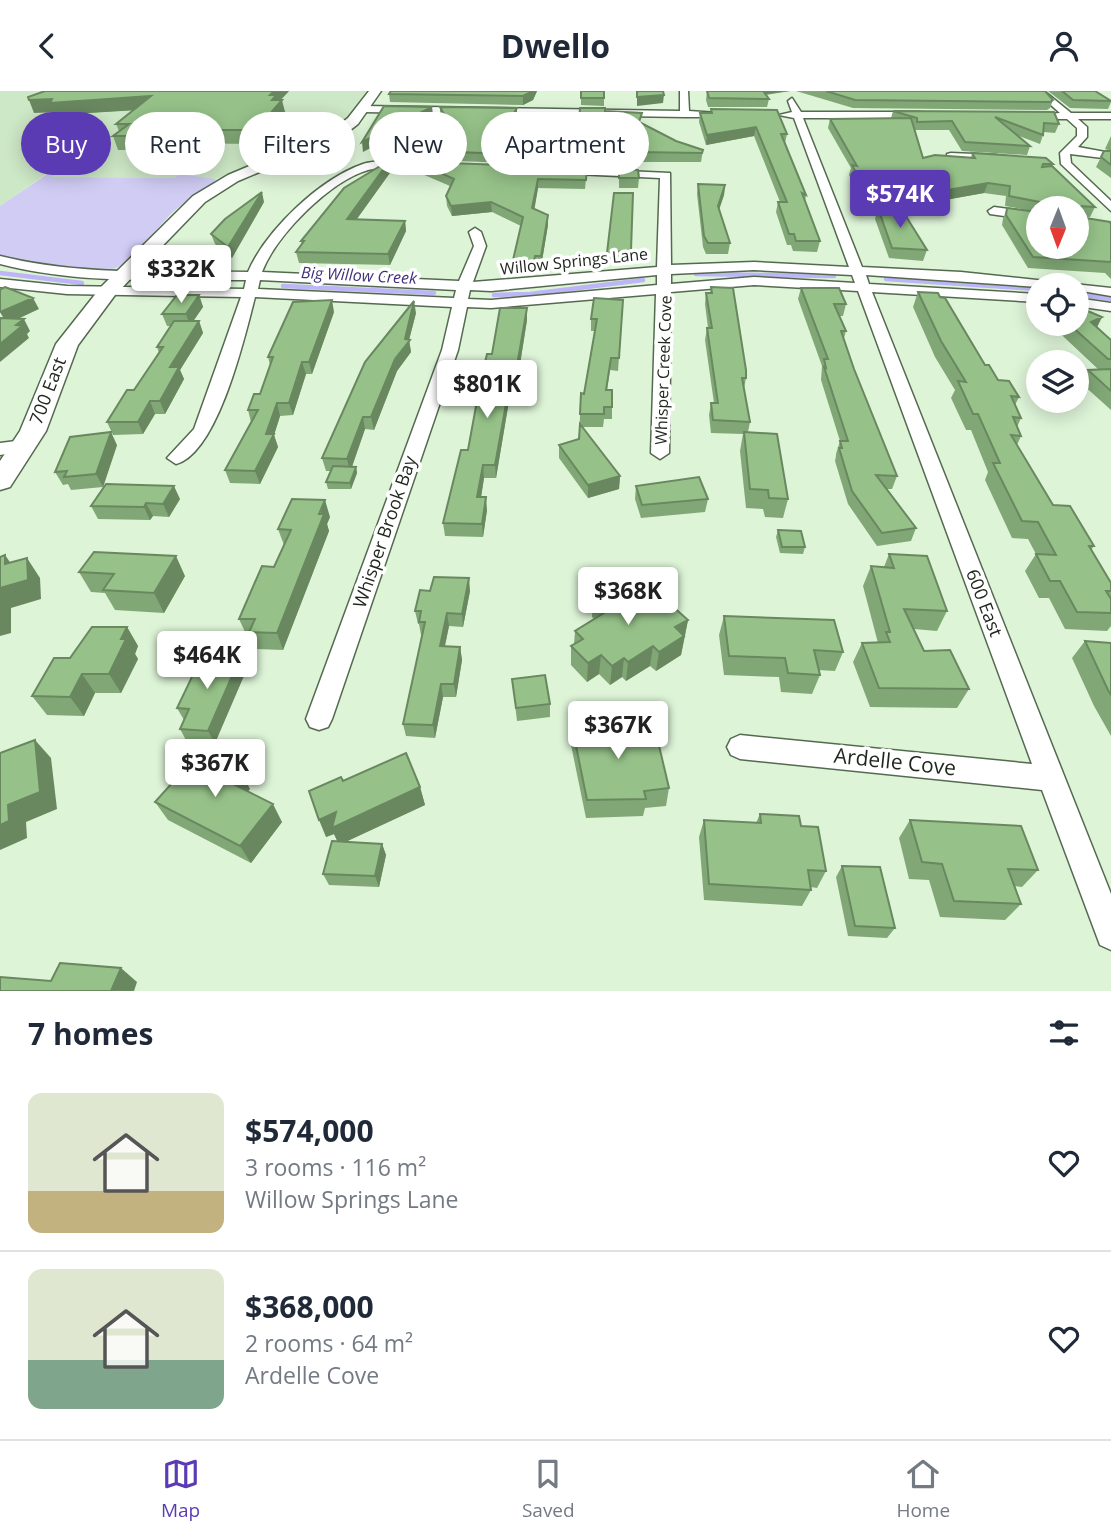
<!DOCTYPE html>
<html lang="en">
<head>
<meta charset="utf-8">
<style>
  body { margin:0; font-family:"Open Sans",sans-serif; background:#f2f2f3; color:#1f2937; height:100vh; display:flex; flex-direction:column; font-size:26px; white-space:nowrap }
  * { box-sizing:border-box; margin:0 }
  p { font-size:23px; color:#747a83 }
  .icon { flex:none; width:38px; height:38px; fill:none; stroke:currentColor; stroke-width:2; stroke-linecap:round; stroke-linejoin:round }
  .map { position:relative; height:900px; overflow:hidden }
  .panel { display:flex; flex-direction:column; background:#fff; flex:1 }
  .panel>* { flex:none }
  .guide { position:absolute; left:21px; top:21px; width:700px; height:63px; display:flex; gap:14px }
  .needle { width:46px; rotate:181deg }
  .fabs { position:absolute; left:1026px; top:105px; display:grid; gap:14px }
  .fabs a { display:grid; place-items:center; width:63px; height:63px; border-radius:50%; background:#fff; box-shadow:0 4px 18px #0003; font-size:35px }
  .price { position:absolute; translate:-50% -60px; padding:0 16px; border-radius:7px; background:#fff; color:#222; font-size:23px; line-height:46px; filter:drop-shadow(0 2px 4px #0008) }
  .price::after { content:''; position:absolute; left:50%; top:42px; width:21px; height:16px; margin-left:-10px; background:inherit; clip-path:polygon(0 0,100% 0,50% 100%) }
  .price.current { background:#5b3bb3; color:#fff }
  ul { padding:0; list-style:none }
  li { display:flex; align-items:center; gap:21px; height:175px; padding:0 28px }
  li+li { border-top:2px solid #e0e1e3 }
  li span { display:grid; place-items:center; flex:none; width:196px; height:140px; border-radius:14px; color:#555 }
  li>.icon { margin-inline-start:auto }
  span .icon { width:84px; height:84px; fill:#fffc; stroke-width:1 }
  li b { font-size:30px }
  h2 { display:flex; justify-content:space-between; align-items:center; height:84px; padding:0 28px; font-size:30px }
  .pill { padding:0 24px; border-radius:32px; background:#fff; box-shadow:0 4px 18px #0003; font-size:24px; line-height:63px }
  .pill.current { background:#5b3bb3; color:#fff }
  header { display:flex; justify-content:space-between; align-items:center; height:91px; padding:0 28px; background:#fff; font-size:32px; font-weight:700 }
  .tab-bar { display:flex; justify-content:space-around; align-items:center; height:98px; border-top:2px solid #e0e1e3; background:#fff; font-size:19px; color:#747a83 }
  .tab-bar a { display:grid; justify-items:center; gap:4px }
  .tab-bar .current { color:#5b3bb3 }
  .map>svg:first-child { display:block }
  .built { fill:#cde8c6 }
  .green { fill:#d0ccf4 }
  .lines { fill:none; stroke-linecap:round; stroke-linejoin:round }
  .stream { stroke:#bdb5f7; stroke-width:4.5 }
  .street-casing { stroke:#556950; stroke-width:3 }
  .secondary-casing { stroke:#556950; stroke-width:3 }
  .street { fill:#fff; fill-rule:evenodd }
  .secondary { fill:#fff; fill-rule:evenodd }
  .wall { fill:#81a776 }
  .shaded-wall { fill:#698860 }
  .building { fill:#96c289; stroke:#698860; stroke-width:2 }
  .labels { text-anchor:middle; stroke-width:7; stroke-linejoin:round; paint-order:stroke }
  .far-street-label { font-size:16px; fill:#21291f; stroke:#fff }
  .far-water-label { font-size:16px; font-style:italic; fill:#42307c; stroke:#fff }
  .street-label { font-size:18px; fill:#21291f; stroke:#fff }
  .near-street-label { font-size:21px; fill:#21291f; stroke:#fff }
</style>
</head>
<body>
<header><svg class="icon" aria-label="back" viewBox="0 0 24 24"><path d="M15 5l-7 7 7 7"/></svg>Dwello<svg class="icon" aria-label="person" viewBox="0 0 24 24"><circle cx="12" cy="8" r="4"/><path d="M4 21q1-7 8-7t8 7"/></svg></header>
<div class="map">
<svg width="1111" height="900" viewBox="0 0 1111 900">
  <rect width="100%" height="100%" fill="#ddf4d7"/>
  <!-- built -->
  <path class="built" d="M0,0H366L346,28L326,43L216,88L180,83L174,87L50,86L46,83L0,115Z"/>
  <!-- green -->
  <path class="green" d="M49,82L53,83L51,86L174,87L180,83L216,88C207,101 186,109 174,120C156,137 141,160 121,174C99,190 24,174 0,165V115Z"/>
  <g class="lines">
    <!-- stream -->
    <path class="stream" d="M0,182L82,192
      M696,183L834,185
      M886,188L1038,198
      M149,192L222,193
      M283,195L434,202
      M1076,203L1111,208
      M494,204L530,203L643,189"/>
    <!-- street casing -->
    <g class="street-casing">
      <path id="street" d="M680,0H688L689,20L732,23L727,26H685L363,21L358,18L363,15L680,20Z
        M1035,0H1044L1071,22H1111V28H1078L1087,36V46L1078,56L1111,62V68L1070,63L1071,72L1111,110V120L1061,73L1060,62L1077,45V37L1067,28H1029L1024,25L1060,22Z
        M792,7L801,21H920L925,24L920,27H803L862,176L961,181L1111,197V205L1076,199V194L1038,196L866,184L869,193L1038,203V211L872,201L1111,803V859L1100,854L1042,699L740,668L731,664L727,656L731,648L740,644L1032,673L858,200L754,194L671,201L669,362L660,368L651,362L656,203L491,217L467,216L458,259L332,628L328,636L319,639L310,636L306,628L442,259L452,216L255,206C245,245 218,362 176,373L167,367L194,338L241,206L67,203L0,196V188L67,195L244,198L246,189C164,188 80,194 0,173V165C81,185 165,180 248,181C266,139 320,88 363,73C380,67 429,73 449,73L454,76L449,79C430,79 385,74 368,79C330,90 276,144 262,181L459,190L474,155L469,141L475,137L481,141L486,155L473,191L657,176L660,87L554,82L553,80L558,77L670,82L671,174L754,171L849,176L794,27L779,24L792,21L788,10ZM754,179L852,184L855,192L754,186L671,193V183ZM657,184V194L491,209L468,208L470,199L491,200ZM260,189L456,199L454,207L258,198Z
        M951,62L997,64L1002,67L997,70L947,67V63Z
        M994,116L1038,122V130L990,123L988,120Z
        M1076,207L1111,212V220L1076,215Z
        M24,349L33,355L30,359L0,364V352Z"/>
    </g>
    <!-- secondary casing -->
    <g class="secondary-casing">
      <path id="secondary" d="M369,0H381L358,33L340,47L238,90L205,111L115,204L78,254L46,340L10,396L0,399V370L20,340L56,253L101,196L193,105L228,84L330,41L348,27Z"/>
    </g>
    <!-- street -->
    <use href="#street" class="street"/>
    <!-- secondary -->
    <use href="#secondary" class="secondary"/>
  </g>
  <!-- wall -->
  <path class="wall" d="M289,0L281,9L285,21L259,53L161,52L145,59H118L113,45L119,40L116,33L133,19L55,24L53,21L34,22Z
    M537,0L533,9L523,14L390,11L389,3Z
    M581,0H604V15L581,14Z
    M707,0H790L766,4L769,8L767,16H708L706,9Z
    M796,0H1045L1053,9L1050,17L1047,19L853,17Z
    M1048,0H1095L1111,10V11L1108,18L1070,17Z
    M440,16L517,25L515,30L540,35L579,30L605,20L641,32L676,50L703,59L701,71H636V77L618,76V72H588V75L429,69L428,60L418,58L417,49L444,31L440,24Z
    M711,18L787,43L785,52L806,104L805,110L820,150L817,161L793,160L791,154H787L776,121L778,111H780L754,45L706,54L699,31L700,22H711Z
    M893,20L1054,21L1059,33L1055,42L1044,41L1040,53L1019,45L1030,55L1027,64L962,60L949,39H914L923,67H971L972,62L1053,73L1052,75L1095,116L1090,126H1079L1111,134V188L1105,182L1028,177L1002,134L1003,128L1007,117L1038,156L1076,117H1038V121L1005,115L1006,105L984,102L893,118L927,159L923,170L889,167L875,128L877,121L869,123L849,84L851,77L828,37L830,28L891,27Z
    M1111,45V60L1105,58Z
    M1104,60H1111V87L1096,76Z
    M390,69L392,79L356,129L405,130L406,140L390,174L299,172L296,161L302,154L301,150Z
    M421,73L587,77L585,98L538,97L534,118L548,134L541,176H535L534,181L513,180V169L521,135L492,121L452,125L447,115L446,105L450,95L422,83Z
    M619,78L639,87L638,97H619Z
    M698,93L725,94L724,104L719,118L730,152L728,163H706L703,156L697,103Z
    M264,111L232,167L215,153L211,143Z
    M711,196L746,287L744,298L750,331L748,341L788,408L783,427L765,426L763,418L746,417L740,360L743,343L711,342L709,324L711,312H714L705,249L707,237H708L705,213L706,202H710Z
    M801,197L846,213L843,225H839L846,240L844,247L854,278L897,385L892,398H886L916,437L911,450L877,455L848,413L835,370L836,365V363L840,350L821,289L822,275L798,208Z
    M918,201L940,206L985,274L998,289L1019,306L1015,314L1021,327L1017,336L1021,345L1017,354L1053,414L1094,455L1091,459L1111,492V535L1107,540L1065,538L1049,507H1039L1025,480L1036,463L1028,448L1012,447L985,389L988,381L971,339H966L951,307L955,299L935,266L913,216Z
    M199,204L203,216L193,230H199L203,242L180,279L184,288L165,323H155L143,343L113,344L107,331L134,299L159,262L157,256L171,235H167L162,223Z
    M623,209L618,280L610,279L607,299L612,316V328H604L603,336H582L620,385L619,398L588,407L559,367V354L579,348L581,302L584,303L595,240H591V228Z
    M334,221L312,283H306L293,324L280,325L274,344L278,356L260,393L230,392L225,379L251,331L248,319L260,303L270,274L268,266Z
    M416,222L409,249L411,261L397,280L374,339L365,338L352,376H356L357,382L351,398H328L326,391L331,380H326L322,367Z
    M1102,226L1097,236L1111,249V319L1081,292L1088,279H1099L1050,233H1076Z
    M527,229L517,292H512L496,387H484L481,406L487,419L483,446L445,445L443,432L468,359L492,263Z
    M117,354L103,396L71,399L68,393L63,394L55,381Z
    M636,395L708,408L705,421L641,427L635,408Z
    M180,408L169,426L153,425L150,429L98,428L91,415Z
    M330,426L327,433L329,440L283,559L256,558L251,545H247L239,528L274,476L284,454L278,438Z
    M778,439L805,456L803,463L780,462L776,446Z
    M889,463L947,520L937,540L914,538L924,560L969,598L957,617L870,616L853,571L862,552H878L863,495L871,475L884,476Z
    M79,481L185,485L164,522L115,519L105,502L91,501Z
    M470,500L463,536L449,535L445,555L460,556L462,569L456,606H443L435,647L406,645L403,633L422,544H421L419,533H418L415,520Z
    M593,507L647,514L688,529L681,564L656,580L650,575L626,590L622,586L610,594L599,583L587,591L571,574V555L574,553L575,540L594,528L592,526Z
    M724,525L843,561L835,580L818,579L820,584L812,603L781,601L779,586L724,584L719,544Z
    M127,536L138,555L135,563L138,568L121,602H95L84,625L47,624L32,605L70,567Z
    M1085,550L1111,552V645L1094,615L1072,567Z
    M246,580L215,652L187,651L180,638L184,629L177,617Z
    M512,588L550,613V626L517,630Z
    M571,630L623,645L669,697L666,715L645,717L643,725L586,727L570,649Z
    M343,690L420,696L425,714L345,751L382,753L386,764L379,796L329,794L323,783L338,751L334,743L326,746Z
    M250,698L248,700L282,731L251,772L168,729L155,711Z
    M760,723L801,735L826,780L817,797L811,796V799L802,815L704,809L699,746L704,729L756,732Z
    M910,729L1038,779L1022,796L1015,795L1021,813L1005,829L940,826L929,789L909,788L899,747Z
    M842,775L895,837L887,847L848,845L836,786Z"/>
  <!-- shaded-wall -->
  <path class="shaded-wall" d="M274,0H289L277,12L282,9L285,21L259,53L256,39L270,4Z
    M533,0H537L533,9L523,14V5Z
    M760,0H790L759,4Z
    M664,4L663,12L637,15V6Z
    M151,5L155,18L55,24L53,21L34,22L29,9Z
    M432,16L433,24L363,61L362,51Z
    M517,17V25L511,38L510,29Z
    M756,36L754,45L706,54L707,44Z
    M156,39L161,52L145,59L140,45Z
    M390,69L392,79L349,139L347,128Z
    M538,88V97L533,127L532,117Z
    M988,92L984,102L879,121L878,117L877,121L869,123L872,112Z
    M725,94L724,104L717,125L718,115Z
    M262,101L264,111L232,167L228,156Z
    M491,111L492,121L452,125L451,115Z
    M548,124V134L541,176V165Z
    M405,130L406,140L390,174L388,163Z
    M631,159V170L607,173V162Z
    M199,204L203,216L190,235L186,223Z
    M33,207L39,218L7,233L0,221Z
    M332,209L334,221L312,283L309,271Z
    M414,210L416,222L409,249L411,261L397,280L374,339L371,326L395,268L405,248Z
    M527,217V229L517,292L516,280Z
    M1102,226L1096,238L1091,231Z
    M24,228L30,240L27,243L29,247L0,271V253L16,234Z
    M199,230L203,242L180,279L184,288L165,323L160,310L170,276Z
    M302,271L306,283L293,324L289,312Z
    M512,280V292L496,387L495,374Z
    M150,310L155,323L143,343L138,331Z
    M277,312L280,325L274,344L278,356L260,393L255,380Z
    M363,326L365,338L350,381L347,368Z
    M111,341L117,354L103,396L96,383Z
    M483,374L484,387L479,419L477,406Z
    M356,376L357,382L351,398L350,392Z
    M620,385L619,398L588,407V394Z
    M174,395L180,408L169,426L163,413Z
    M486,406L487,419L483,446L482,433Z
    M325,409L330,426L327,433L329,440L283,559L277,542Z
    M146,412L153,425L150,429L144,416Z
    M5,464L19,484L27,467L40,487L41,508L11,517V542L0,545V497L5,473Z
    M176,465L185,485L164,522L154,502Z
    M469,487L470,500L463,536L462,523Z
    M447,522L449,535L442,568L440,555Z
    M688,529L681,564L656,580L659,561L675,536Z
    M127,536L138,555L135,563L138,568L121,602L109,583L121,548Z
    M653,555L650,575L626,590L628,571Z
    M460,556L462,569L456,606L454,593Z
    M601,564L599,583L587,591L588,572Z
    M240,567L246,580L215,652L208,640Z
    M624,567L622,586L610,594L612,575Z
    M82,583L95,602L84,625L70,606Z
    M441,593L443,606L435,647L433,634Z
    M35,649L51,667L57,718L26,731L27,747L0,759V734Z
    M241,680L250,698L241,709L231,692Z
    M420,696L425,714L339,754L334,743L326,746L319,729L336,721Z
    M273,713L282,731L251,772L240,755Z
    M382,753L386,764L379,796L375,785Z
    M121,877L137,891L134,900H111Z"/>
  <!-- building -->
  <path class="building" d="M45,0H274L270,4H276L272,9H282L256,39H156L140,45H113L129,33H116L151,5L50,12L52,8L29,9L28,6Z
    M391,0H533L523,5L389,3Z
    M581,0H604V7H581Z
    M637,0H663L664,4L637,6Z
    M707,0H763L769,8L709,7Z
    M826,0H1045L1053,9L1050,11L855,9Z
    M1062,0H1095L1111,10L1073,9Z
    M384,15L432,16L362,51Z
    M440,16L517,17L510,29L540,35L579,30L580,17H605V20L642,22L639,31L676,50L703,59L702,62L636,61V68L619,67L618,63L588,62V66L428,60L433,52L417,49L447,29Z
    M711,18L777,19L787,43H781L806,104L802,102L820,150H796L794,143H789L778,111H787L756,36L707,44L700,22H712Z
    M893,20L1054,21L1059,33L1044,32L1043,44L995,26L1030,55L965,51L952,30L917,31V27Z
    M911,27L923,67L935,64L975,67L972,62L1046,67L1053,73H1043L1042,76L1052,75L1095,116L1079,115V126L1110,131L1111,134V171L1033,166L1006,124L1007,117L1038,121V156H1076V117H1043L1045,112L1009,105L1010,95L988,92L872,112L852,74L857,75L830,28Z
    M1104,60H1111V74L1101,66Z
    M390,69L347,128L405,130L388,163L296,161L304,150H301L344,97Z
    M422,71L587,77L586,89L538,88L532,117L548,124L541,165H535L534,170L513,169L523,126L491,111L451,115L446,105L454,88L421,73Z
    M619,78L638,79L639,87H619Z
    M698,93L725,94L718,115L730,152H708L704,145Z
    M262,101L228,156L211,143L225,128Z
    M614,102H633L631,159L607,162Z
    M878,117L902,119L927,159L892,157Z
    M5,196L33,207L0,221V199Z
    M711,196L733,197L746,279V287H742L750,331L713,329L711,312H718L707,237H712L706,202H712Z
    M801,197H839L846,213H834L846,240H841L854,278L897,385L876,384L916,437L882,442L852,400L839,357H842L840,350H848L824,276L826,277L824,268H828Z
    M918,201L938,202L940,206L945,207L985,274H989L998,289L1009,290L1019,306L1011,305L1021,327L1013,326L1021,345L1011,344L1053,414L1070,415L1094,455H1089L1111,492V500H1106L1111,508V522L1077,521L1060,490H1050L1036,463L1056,464L1038,431L1022,430L993,372H1000L978,323H973L958,290L966,291L941,250Z
    M177,204H199L186,223H162Z
    M594,207L623,209L619,267H611L606,299H612V316H604V323H580L581,302L584,303L597,228H591Z
    M332,209L309,271H302L289,312H277L266,343H274L255,380L225,379L258,319H248L254,303H260L273,266H268L293,211Z
    M414,210L405,248L410,249L395,268L371,326H363L347,368L322,367L365,271Z
    M1076,215L1102,226L1091,231L1111,249V268H1108L1069,233H1076Z
    M500,217H527L516,280H512L495,374H483L477,406H486L482,433L443,432L461,359H468L481,288L487,263H492Z
    M0,227L24,228L16,234L22,235L0,253Z
    M174,230H199L170,276H179L160,310H150L138,331H107L127,299H134L163,256H157Z
    M1111,278V300L1088,279Z
    M580,333L620,385L588,394L559,354L579,348Z
    M111,341L96,383L64,386L67,380L55,381L70,346Z
    M744,341L777,343L788,408L769,407L768,399L750,398Z
    M333,375L356,376L350,392L326,391Z
    M699,386L708,408L642,414L636,395Z
    M106,393L174,395L163,413L146,412L144,416L91,415Z
    M292,408L325,409L319,423H324L277,542L249,541L255,528H239L262,475L274,476L291,439L278,438Z
    M778,439L801,440L805,456H782Z
    M94,461L176,465L154,502L103,499L114,483L79,481Z
    M889,463L927,465L947,520L904,518L924,560L950,559L969,598L879,597L862,552L890,551L886,541H890L871,475L894,477Z
    M5,464V473L27,467L28,489L0,497V466Z
    M434,486L469,487L462,523L447,522L440,555L460,556L454,593H441L433,634L403,633L425,531H419L421,520H415L420,499L430,500Z
    M621,491L647,514L661,505L688,529L675,536L684,545L659,561L653,555L628,571L624,567L612,575L601,564L588,572L571,555L583,548L575,540L607,520L593,507Z
    M724,525L834,529L843,561L814,559L820,584L788,582L785,567L729,565Z
    M92,536H127L121,548H126L109,583H82L70,606L32,605L54,567H70Z
    M1085,550L1111,552V604L1108,599Z
    M202,565L240,567L208,640L180,638L189,618L177,617Z
    M545,584L550,613L516,617L512,588Z
    M619,626L623,645L656,642L669,697L644,700L646,708L587,709L571,630Z
    M35,649L40,701L8,714L9,730L0,734V662Z
    M201,660L241,680L231,692L273,713L240,755L155,711Z
    M406,662L420,696L332,737L336,721L319,729L309,700L341,686L343,690Z
    M760,723L799,725L801,735L818,736L826,780L808,779L811,799L709,793L704,729L761,732Z
    M910,729L1021,735L1038,779L1008,778L1021,813L954,810L942,773L922,771Z
    M332,750L382,753L375,785L323,783Z
    M842,775L880,776L895,837L855,835Z
    M60,872L121,877L111,900H0V886L51,890Z"/>
  <g class="labels">
    <!-- far-street labels -->
    <g class="far-street-label">
      <text transform="translate(574 170) rotate(-6)" y="6">Willow Springs Lane</text>
      <text transform="translate(663 279) rotate(-88)" y="6">Whisper Creek Cove</text>
    </g>
    <!-- far-water labels -->
    <g class="far-water-label">
      <text transform="translate(359 184) rotate(3)" y="6">Big Willow Creek</text>
    </g>
    <!-- street labels -->
    <g class="street-label">
      <text transform="translate(48 300) rotate(-69)" y="6">700 East</text>
      <text transform="translate(385 441) rotate(-71)" y="6">Whisper Brook Bay</text>
      <text transform="translate(984 512) rotate(69)" y="6">600 East</text>
    </g>
    <!-- near-street labels -->
    <g class="near-street-label">
      <text transform="translate(895 671) rotate(6)" y="7">Ardelle Cove</text>
    </g>
  </g>
</svg>
<div class="fabs">
<a><svg class="needle" viewBox="-14 -14 28 28"><path d="M0-13l5 13h-10z" fill="#e53935"/><path d="M0 13l5-13h-10z" fill="#747a83"/></svg></a>
<a><svg class="icon" aria-label="locate" viewBox="0 0 24 24"><circle cx="12" cy="12" r="6"/><path d="M12 2v4M12 18v4M2 12h4M18 12h4"/></svg></a>
<a><svg class="icon" aria-label="layers" viewBox="0 0 24 24"><path d="M12 4l9 5-9 5-9-5zM3 14l9 5 9-5"/></svg></a>
</div>
<b class="price current" style="left:900px;top:139px">$574K</b>
<b class="price" style="left:181px;top:214px">$332K</b>
<b class="price" style="left:487px;top:329px">$801K</b>
<b class="price" style="left:628px;top:536px">$368K</b>
<b class="price" style="left:207px;top:600px">$464K</b>
<b class="price" style="left:618px;top:670px">$367K</b>
<b class="price" style="left:215px;top:708px">$367K</b>
<div class="guide">
<a class="pill current">Buy</a>
<a class="pill">Rent</a>
<a class="pill">Filters</a>
<a class="pill">New</a>
<a class="pill">Apartment</a>
</div>
</div>
<section class="panel">
<h2>7 homes<svg class="icon" aria-label="filters" viewBox="0 0 24 24"><path d="M4 7h16M4 17h16"/><circle cx="9" cy="7" r="2"/><circle cx="15" cy="17" r="2"/></svg></h2>
<ul>
<li><span style="background:linear-gradient(#dfe7d0 70%,#c2b280 0)"><svg class="icon" aria-label="home" viewBox="0 0 24 24"><path d="M3 11l9-7 9 7M6 9v11h12V9"/></svg></span><div><b>$574,000</b><p>3 rooms · 116 m²</p><p>Willow Springs Lane</p></div><svg class="icon" aria-label="heart" viewBox="0 0 24 24"><path d="M12 20l-8-8c-3-5 5-10 8-4 3-6 11-1 8 4z"/></svg></li>
<li><span style="background:linear-gradient(#dfe7d0 65%,#7fa58c 0)"><svg class="icon" aria-label="home" viewBox="0 0 24 24"><path d="M3 11l9-7 9 7M6 9v11h12V9"/></svg></span><div><b>$368,000</b><p>2 rooms · 64 m²</p><p>Ardelle Cove</p></div><svg class="icon" aria-label="heart" viewBox="0 0 24 24"><path d="M12 20l-8-8c-3-5 5-10 8-4 3-6 11-1 8 4z"/></svg></li>
</ul>
</section>
<nav class="tab-bar">
<a class="current"><svg class="icon" aria-label="map" viewBox="0 0 24 24"><path d="M3 6l6-2 6 2 6-2v14l-6 2-6-2-6 2zM9 4v14M15 6v14"/></svg>Map</a>
<a><svg class="icon" aria-label="saved" viewBox="0 0 24 24"><path d="M7 4h10v16l-5-4-5 4z"/></svg>Saved</a>
<a><svg class="icon" aria-label="home" viewBox="0 0 24 24"><path d="M3 11l9-7 9 7M6 9v11h12V9"/></svg>Home</a>
</nav>
</body>
</html>
